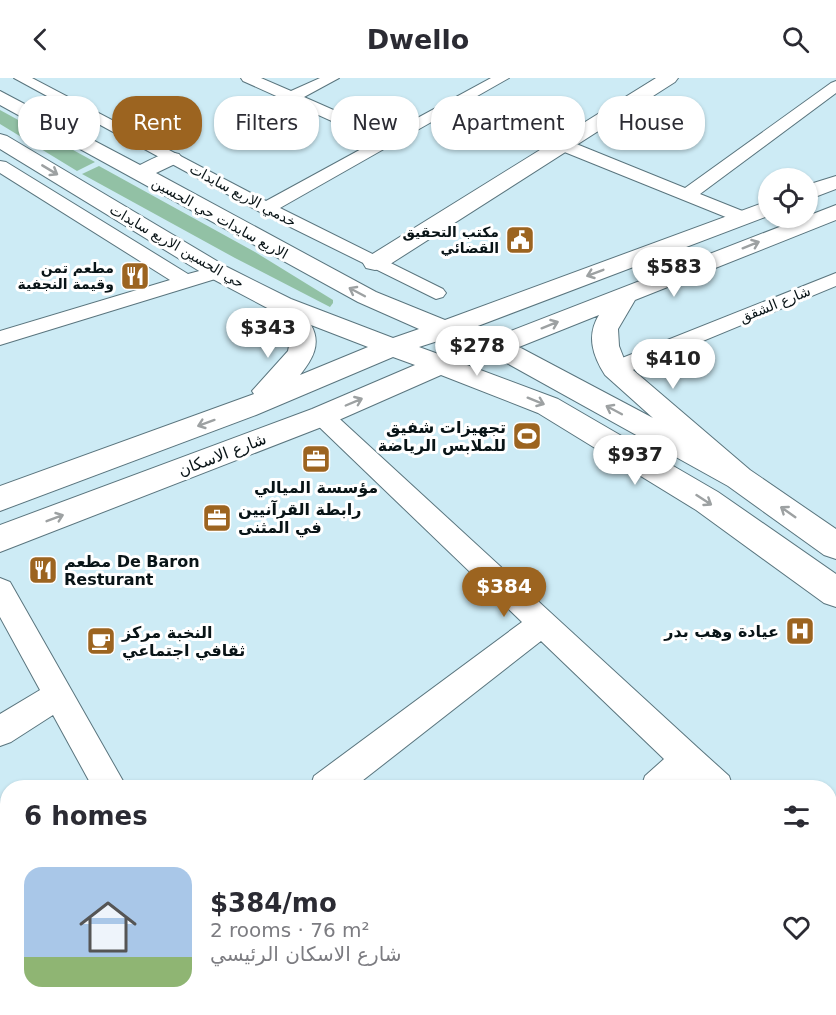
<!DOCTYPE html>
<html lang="en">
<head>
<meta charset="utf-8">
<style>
  body { margin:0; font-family:"DejaVu Sans",Cairo,sans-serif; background:#f2f2f3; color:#2b2b33; height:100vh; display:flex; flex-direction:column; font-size:22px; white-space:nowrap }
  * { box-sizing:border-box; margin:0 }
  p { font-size:20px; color:#7c7c81 }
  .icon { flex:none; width:33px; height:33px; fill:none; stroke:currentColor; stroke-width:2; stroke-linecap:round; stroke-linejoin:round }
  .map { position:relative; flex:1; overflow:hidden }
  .drawer { position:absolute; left:0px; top:702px; width:837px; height:236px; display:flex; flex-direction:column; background:#fff; border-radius:24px 24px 0 0; box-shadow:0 2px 4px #0004 }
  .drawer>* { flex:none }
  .hud { position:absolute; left:18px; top:18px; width:801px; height:54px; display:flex; gap:12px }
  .controls { position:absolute; left:758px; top:90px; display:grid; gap:12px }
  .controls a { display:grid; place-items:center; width:60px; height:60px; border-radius:50%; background:#fff; box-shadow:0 2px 4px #0004; font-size:30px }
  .price { position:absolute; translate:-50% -51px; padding:0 14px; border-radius:21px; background:#fff; color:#222; font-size:20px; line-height:39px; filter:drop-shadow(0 2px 3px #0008) }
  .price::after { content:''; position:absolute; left:50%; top:36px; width:18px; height:14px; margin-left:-9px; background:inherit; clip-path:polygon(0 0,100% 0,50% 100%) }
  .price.on { background:#9c6420; color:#fff }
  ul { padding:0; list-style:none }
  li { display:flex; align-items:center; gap:18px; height:150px; padding:0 24px }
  li span { display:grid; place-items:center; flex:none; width:168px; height:120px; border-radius:18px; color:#555 }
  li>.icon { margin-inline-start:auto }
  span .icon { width:72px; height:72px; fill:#fffc; stroke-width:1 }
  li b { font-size:26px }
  h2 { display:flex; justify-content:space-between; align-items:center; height:72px; padding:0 24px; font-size:26px }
  .chip { padding:0 21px; border-radius:24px; background:#fff; box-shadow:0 2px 4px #0004; font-size:21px; line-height:54px }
  .chip.on { background:#9c6420; color:#fff }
  header { display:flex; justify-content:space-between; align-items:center; height:78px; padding:0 24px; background:#fff; font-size:27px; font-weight:700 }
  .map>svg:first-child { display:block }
  .green { fill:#92c1a5 }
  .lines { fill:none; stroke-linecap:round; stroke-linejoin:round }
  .street-casing { stroke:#5a757e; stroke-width:2 }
  .secondary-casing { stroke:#5a757e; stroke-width:2 }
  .street { fill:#fff; fill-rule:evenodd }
  .secondary { fill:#fff; fill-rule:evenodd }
  .oneway { stroke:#9da1a2 }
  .labels { text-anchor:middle; stroke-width:6; stroke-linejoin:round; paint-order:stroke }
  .far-street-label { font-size:14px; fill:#091417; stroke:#fff }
  .far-poi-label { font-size:14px; font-weight:bold; fill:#091417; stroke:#fff; text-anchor:end }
  .poi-label { font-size:16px; font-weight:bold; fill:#091417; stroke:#fff; text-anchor:start }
  .street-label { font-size:16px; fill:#091417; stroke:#fff }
</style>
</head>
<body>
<header><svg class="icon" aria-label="back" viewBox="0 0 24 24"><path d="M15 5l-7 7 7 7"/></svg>Dwello<svg class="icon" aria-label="search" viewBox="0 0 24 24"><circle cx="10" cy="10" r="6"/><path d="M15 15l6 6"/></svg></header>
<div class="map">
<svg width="836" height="937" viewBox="0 0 836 937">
  <rect width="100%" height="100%" fill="#cdebf5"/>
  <!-- green -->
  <path class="green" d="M0,32L95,84L77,93L0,46Z
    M99,88L255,174L333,222V225L330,229L235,180L82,96Z"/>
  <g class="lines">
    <!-- street casing -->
    <g class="street-casing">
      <path id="street" d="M14,0H32L266,123L376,63L243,3L241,0H261L291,13L320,0H339L304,19L388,56L491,0H509L280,130L443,211L446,215L443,219L436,221L260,134Z
        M836,3V15L700,116L750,136L752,140L750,144L743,146L557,71L555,67L563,62L569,63L685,110L831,5Z
        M0,83L6,84L188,196L218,188L225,190L228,194L225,198L0,267V253L170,202L0,95Z
        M836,195V208L623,296L615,298L607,296L604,291L607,286Z
        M322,330L330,332L698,670L729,698L733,710H693L687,704L681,710H641L645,698L664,681L541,563L353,710H310L314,698L522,544L314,344L310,338L314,332Z
        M0,500L10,504L127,710H93L53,637L11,664L0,668V636L40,612L0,539Z
        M830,797L836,800V839L830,836Z
        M836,890L835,937H793L796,930H830V893Z
        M12,930H57L55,937H9Z
        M396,930H440L438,937H393Z"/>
    </g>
    <!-- secondary casing -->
    <g class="secondary-casing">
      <path id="secondary" d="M656,0H678L675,4L384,190L375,192L366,190L363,185L366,180Z
        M0,13L140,87C153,81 165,72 179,76L182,80L179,84L156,95L376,214L445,242L768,123V138L470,251L495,259L836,127V142L635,222L618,251L619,268L626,286L750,392L836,451V481L824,477L728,408L494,278L467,287L558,321L718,414L836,496V529L824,525L696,432L538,335L441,297L332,345L0,474V447L312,331L415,287L393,279L256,337L0,433V408L254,316L252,313L288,273L290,263L288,253L273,233L209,199L0,71V56L7,58L227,189L291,221L393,260L419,251L358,224L0,27ZM599,237C586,258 593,278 605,297L653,340L519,269ZM311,247L368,269L300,297C312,282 322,266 311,247ZM444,261L468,268L441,277L419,269Z
        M836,98V111L807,122V107Z"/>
    </g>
    <!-- street -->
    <use href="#street" class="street"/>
    <!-- secondary -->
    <use href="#secondary" class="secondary"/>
  </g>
  <!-- one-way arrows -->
  <defs><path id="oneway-shaft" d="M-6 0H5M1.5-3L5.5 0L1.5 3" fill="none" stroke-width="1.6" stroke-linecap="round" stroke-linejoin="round" transform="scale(1.5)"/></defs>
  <g class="oneway">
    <use href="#oneway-shaft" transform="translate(50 92) rotate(31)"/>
    <use href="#oneway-shaft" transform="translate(751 167) rotate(-22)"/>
    <use href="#oneway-shaft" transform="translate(595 195) rotate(159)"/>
    <use href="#oneway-shaft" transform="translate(357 214) rotate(-152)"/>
    <use href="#oneway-shaft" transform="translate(550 247) rotate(-22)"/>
    <use href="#oneway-shaft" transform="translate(536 323) rotate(22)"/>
    <use href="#oneway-shaft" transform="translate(354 324) rotate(-23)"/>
    <use href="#oneway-shaft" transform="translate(614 332) rotate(-152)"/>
    <use href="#oneway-shaft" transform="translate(206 345) rotate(160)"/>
    <use href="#oneway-shaft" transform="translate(704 422) rotate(33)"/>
    <use href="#oneway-shaft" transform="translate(788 434) rotate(-145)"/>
    <use href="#oneway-shaft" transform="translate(55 440) rotate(-21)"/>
  </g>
  <!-- icons -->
  <defs>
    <g id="civic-square" transform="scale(1.5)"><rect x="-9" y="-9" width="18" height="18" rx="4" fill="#9c6420" stroke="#fff"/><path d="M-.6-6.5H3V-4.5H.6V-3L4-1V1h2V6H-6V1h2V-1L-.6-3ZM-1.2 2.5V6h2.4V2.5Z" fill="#fff"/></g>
    <g id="restaurant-square" transform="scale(1.5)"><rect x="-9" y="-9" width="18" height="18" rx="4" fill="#9c6420" stroke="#fff"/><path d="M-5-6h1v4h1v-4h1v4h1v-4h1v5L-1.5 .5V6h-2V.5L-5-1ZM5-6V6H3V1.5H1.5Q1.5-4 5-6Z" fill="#fff"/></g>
    <g id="stadium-square" transform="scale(1.5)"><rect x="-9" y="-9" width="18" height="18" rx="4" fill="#9c6420" stroke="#fff"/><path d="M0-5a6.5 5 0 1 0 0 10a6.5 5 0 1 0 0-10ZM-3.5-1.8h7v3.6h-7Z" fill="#fff"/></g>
    <g id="office-square" transform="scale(1.5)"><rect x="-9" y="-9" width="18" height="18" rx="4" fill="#9c6420" stroke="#fff"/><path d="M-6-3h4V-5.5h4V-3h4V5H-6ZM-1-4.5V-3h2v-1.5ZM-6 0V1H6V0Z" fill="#fff"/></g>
    <g id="hospital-square" transform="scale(1.5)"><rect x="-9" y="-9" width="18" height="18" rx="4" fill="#9c6420" stroke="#fff"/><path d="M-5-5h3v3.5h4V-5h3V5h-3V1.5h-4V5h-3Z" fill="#fff"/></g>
    <g id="cafe-square" transform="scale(1.5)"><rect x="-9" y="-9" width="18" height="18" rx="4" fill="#9c6420" stroke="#fff"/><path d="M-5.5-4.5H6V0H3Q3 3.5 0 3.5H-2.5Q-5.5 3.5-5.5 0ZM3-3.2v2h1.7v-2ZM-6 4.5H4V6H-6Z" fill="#fff"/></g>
  </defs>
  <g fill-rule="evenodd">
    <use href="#civic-square" x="520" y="162"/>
    <use href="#restaurant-square" x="135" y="198"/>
    <use href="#stadium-square" x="527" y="358"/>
    <use href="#office-square" x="316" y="381"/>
    <use href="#office-square" x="217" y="440"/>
    <use href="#restaurant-square" x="43" y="492"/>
    <use href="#hospital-square" x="800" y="553"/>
    <use href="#cafe-square" x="101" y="563"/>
  </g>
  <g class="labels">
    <!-- far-street labels -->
    <g class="far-street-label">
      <text transform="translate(243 117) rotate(28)" y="5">خدمي الاربع سايدات</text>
      <text transform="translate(220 140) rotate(29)" y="5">الاربع سايدات حي الحسين</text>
      <text transform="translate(177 168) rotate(30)" y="5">حي الحسين الاربع سايدات</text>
      <text transform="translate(775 226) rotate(-22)" y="5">شارع الشقق</text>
    </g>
    <!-- far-poi labels -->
    <g class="far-poi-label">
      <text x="499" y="159">مكتب التحقيق<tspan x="499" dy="16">القضائي</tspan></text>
      <text x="114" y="195">مطعم تمن<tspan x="114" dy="16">وقيمة النجفية</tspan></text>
    </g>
    <!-- poi labels -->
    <g class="poi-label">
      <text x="506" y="355" text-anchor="end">تجهيزات شفيق<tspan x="506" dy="18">للملابس الرياضة</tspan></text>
      <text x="316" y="415" text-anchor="middle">مؤسسة الميالي</text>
      <text x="238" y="437">رابطة القرآنيين<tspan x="238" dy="18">في المثنى</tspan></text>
      <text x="64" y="489">مطعم De Baron<tspan x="64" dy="18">Resturant</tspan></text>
      <text x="779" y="559" text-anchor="end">عيادة وهب بدر</text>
      <text x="122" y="560">النخبة مركز<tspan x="122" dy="18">ثقافي اجتماعي</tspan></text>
    </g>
    <!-- street labels -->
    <g class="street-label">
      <text transform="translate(222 376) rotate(-21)" y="6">شارع الاسكان</text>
    </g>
  </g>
</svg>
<div class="controls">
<a><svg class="icon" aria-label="locate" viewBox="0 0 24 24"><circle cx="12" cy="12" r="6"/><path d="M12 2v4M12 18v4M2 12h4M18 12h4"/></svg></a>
</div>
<b class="price" style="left:674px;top:220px">$583</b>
<b class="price" style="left:268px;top:281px">$343</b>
<b class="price" style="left:477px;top:299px">$278</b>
<b class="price" style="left:673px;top:312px">$410</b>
<b class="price" style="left:635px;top:408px">$937</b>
<b class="price on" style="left:504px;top:540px">$384</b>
<div class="hud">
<a class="chip">Buy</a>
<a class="chip on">Rent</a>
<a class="chip">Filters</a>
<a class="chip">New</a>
<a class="chip">Apartment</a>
<a class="chip">House</a>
</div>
<section class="drawer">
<h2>6 homes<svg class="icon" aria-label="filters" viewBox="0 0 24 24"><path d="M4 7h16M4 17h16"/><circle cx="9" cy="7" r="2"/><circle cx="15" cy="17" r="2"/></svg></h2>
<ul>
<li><span style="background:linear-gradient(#a9c7e8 75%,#8fb573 0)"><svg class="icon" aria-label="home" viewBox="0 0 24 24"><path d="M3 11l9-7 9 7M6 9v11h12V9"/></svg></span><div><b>$384/mo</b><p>2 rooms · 76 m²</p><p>شارع الاسكان الرئيسي</p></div><svg class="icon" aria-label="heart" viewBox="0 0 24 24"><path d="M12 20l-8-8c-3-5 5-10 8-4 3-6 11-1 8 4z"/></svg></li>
</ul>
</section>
</div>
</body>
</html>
